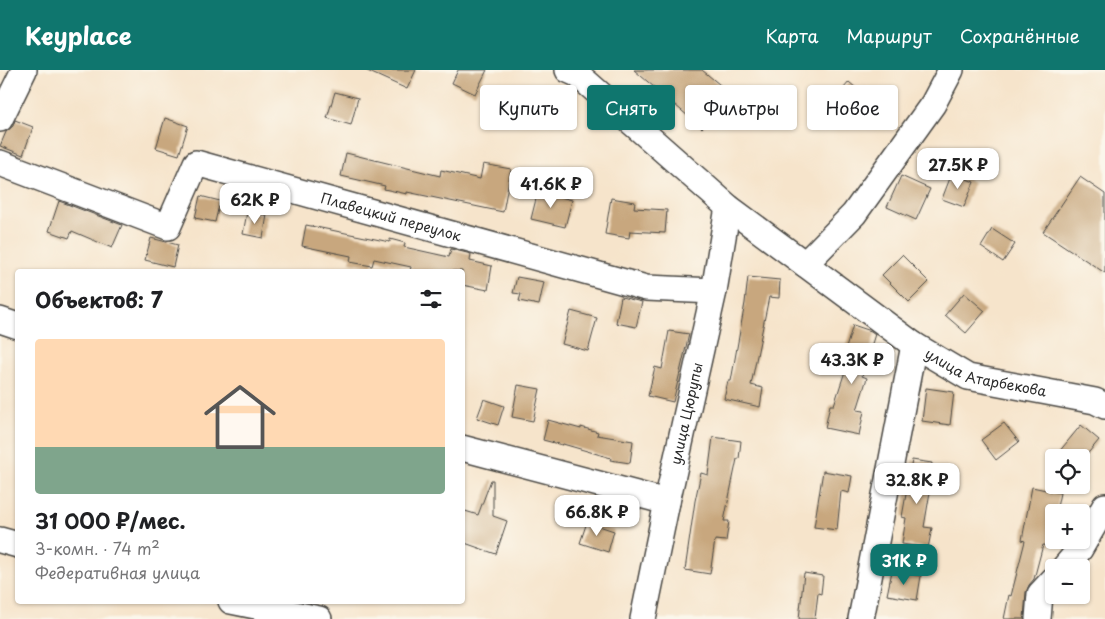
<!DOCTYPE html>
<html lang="ru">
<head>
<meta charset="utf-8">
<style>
  body { margin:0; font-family:"Playpen Sans",sans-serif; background:#f6f6f6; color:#202124; height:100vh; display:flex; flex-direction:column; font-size:19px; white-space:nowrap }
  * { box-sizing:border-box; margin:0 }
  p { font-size:16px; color:#757577 }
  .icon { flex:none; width:28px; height:28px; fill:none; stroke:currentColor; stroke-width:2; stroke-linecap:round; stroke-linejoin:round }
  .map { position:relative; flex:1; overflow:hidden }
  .side { position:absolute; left:15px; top:199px; width:450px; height:335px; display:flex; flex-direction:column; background:#fff; border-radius:5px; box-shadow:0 1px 4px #0004 }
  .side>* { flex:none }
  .top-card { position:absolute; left:480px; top:15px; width:475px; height:45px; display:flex; gap:10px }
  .tools { position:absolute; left:1045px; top:379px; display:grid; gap:10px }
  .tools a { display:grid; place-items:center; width:45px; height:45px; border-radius:5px; background:#fff; box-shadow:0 1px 4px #0004; font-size:25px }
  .price { position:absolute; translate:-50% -42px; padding:0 11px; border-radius:10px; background:#fff; color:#222; font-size:16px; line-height:32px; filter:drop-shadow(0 1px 2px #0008) }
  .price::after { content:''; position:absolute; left:50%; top:30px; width:15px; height:11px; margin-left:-8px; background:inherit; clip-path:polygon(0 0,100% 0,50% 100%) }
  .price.selected { background:#0f766e; color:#fff }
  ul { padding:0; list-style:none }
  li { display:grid; align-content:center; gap:10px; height:265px; padding:0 20px }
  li+li { border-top:1px solid #e0e0e0 }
  li span { display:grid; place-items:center; height:155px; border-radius:5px; color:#555 }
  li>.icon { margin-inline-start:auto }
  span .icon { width:90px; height:90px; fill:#fffc; stroke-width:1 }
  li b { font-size:21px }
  h2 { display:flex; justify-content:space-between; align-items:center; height:60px; padding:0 20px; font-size:21px }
  .pill { padding:0 18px; border-radius:5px; background:#fff; box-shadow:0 1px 4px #0004; font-size:18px; line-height:45px }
  .pill.selected { background:#0f766e; color:#fff }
  header { display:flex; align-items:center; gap:30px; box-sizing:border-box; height:70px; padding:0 25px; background:#0f766e; color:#fff }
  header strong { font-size:24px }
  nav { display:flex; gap:28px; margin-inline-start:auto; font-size:18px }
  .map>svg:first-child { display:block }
  .building { fill:#c8a77e }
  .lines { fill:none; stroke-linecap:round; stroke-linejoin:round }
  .minor-casing { stroke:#494743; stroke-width:28 }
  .minor { stroke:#fff; stroke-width:25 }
  .labels { text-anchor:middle; stroke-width:5; stroke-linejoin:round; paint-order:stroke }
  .street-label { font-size:14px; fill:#2b2b2b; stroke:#fbf7ec }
</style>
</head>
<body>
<header>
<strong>Keyplace</strong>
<nav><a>Карта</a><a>Маршрут</a><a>Сохранённые</a></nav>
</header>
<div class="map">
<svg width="1105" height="549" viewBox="0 0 1105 549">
  <rect width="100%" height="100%" fill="#fbf7ec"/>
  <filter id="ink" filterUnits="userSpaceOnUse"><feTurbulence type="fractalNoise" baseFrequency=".02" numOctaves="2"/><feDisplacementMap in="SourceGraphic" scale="10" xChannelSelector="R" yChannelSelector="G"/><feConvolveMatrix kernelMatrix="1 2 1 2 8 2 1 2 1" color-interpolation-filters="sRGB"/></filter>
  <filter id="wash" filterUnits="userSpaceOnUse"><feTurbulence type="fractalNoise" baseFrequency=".0096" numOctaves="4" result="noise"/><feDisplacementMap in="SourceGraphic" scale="20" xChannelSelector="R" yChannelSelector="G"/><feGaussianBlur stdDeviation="1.12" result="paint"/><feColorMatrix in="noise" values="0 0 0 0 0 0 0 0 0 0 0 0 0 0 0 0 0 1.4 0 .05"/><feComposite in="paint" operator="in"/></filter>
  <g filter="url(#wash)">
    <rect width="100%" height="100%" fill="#f6e4cb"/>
    <g id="blocks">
      <!-- building -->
      <path class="building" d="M365,0H416L407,19Z
        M458,0H487L475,24L452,13Z
        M634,0H702L731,24L702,58Z
        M849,12L871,31L855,50L833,31Z
        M335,22L358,28L351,55L327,48Z
        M165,48L188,56L179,85L156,78Z
        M15,50L33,57L23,85L0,76L6,62L13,56Z
        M346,83L440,106L441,100L480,109L483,94L511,99L503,142L407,122V124L384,119L385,116L341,106Z
        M952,103L974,112L964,137L942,129Z
        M901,106L930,119L916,150L887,137Z
        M1080,107L1105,124V203L1043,162Z
        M538,121L572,130L565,157L531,149Z
        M200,126L220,131L215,152L195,148Z
        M611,128L635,132L634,138L667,140L665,163L630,161L629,168L605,164Z
        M59,131L122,155L112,178L72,161L69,168L49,161Z
        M247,142L267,145L263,168L243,164Z
        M306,155L390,172V169L405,173L404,177L449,187L451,179L471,184L470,191L492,196L488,220L462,215V201H410L411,197L374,189L372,196L350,192L351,186L302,176Z
        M992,159L1015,174L1003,192L981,177Z
        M151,168L178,175L173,197L145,190Z
        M902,185L929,212L909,232L882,205Z
        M517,207L544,212L539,235L519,231L521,224L513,223Z
        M748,207L780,210L779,228L769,227L751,315L763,318L760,337L724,329L728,311H731L745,233Z
        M964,223L985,241L966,263L945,245Z
        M621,227L642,232L636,257L616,253Z
        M571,241L597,248L588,281L562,274Z
        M853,255L871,261L875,264L862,306L867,308L857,340L864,341L859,365L825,358L830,335H834L852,280L846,278Z
        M669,261L689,264L673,332L648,326L655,297L662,299Z
        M518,315L540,319L533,351L512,347Z
        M926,318L954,322L950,355L922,351Z
        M484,329L504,336L498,355L477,348Z
        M548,350L581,359V357L598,362L597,365L633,371L630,393L610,390L611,388L563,374L562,375L543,370Z
        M1004,353L1019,372L996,390L981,370Z
        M1081,355L1099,370L1084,388H1054Z
        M713,367L741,371L739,389H737L724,451H729L726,471L715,470L710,504L685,500L695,431L701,403L708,405Z
        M912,390L932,393L929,415L931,416L924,457L932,458L928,478L902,474L906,448L902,447Z
        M823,401L852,406L849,423L841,421L837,460L814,457Z
        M491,410H493V446L507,451L496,484L462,472V440L478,445Z
        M1032,417L1060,423L1056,442H1054V458L1050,476L1043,475L1034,509L1029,515L1026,522L1024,549H1004L1009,525L1011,526L1025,471L1022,470Z
        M587,452L614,461L608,482L580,473Z
        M892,501L921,506L917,530L887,525Z
        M804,503L823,506L821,524L818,523L815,549H799Z"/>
    </g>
  </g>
  <g filter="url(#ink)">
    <use href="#blocks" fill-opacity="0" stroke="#494743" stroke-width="1"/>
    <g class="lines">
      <!-- minor casing -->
      <g class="minor-casing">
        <g id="minor">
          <path id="s1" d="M568,0L577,4L728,137L914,275L968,307L1095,331L1105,336"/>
          <path d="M0,49L24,0"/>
          <path id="s2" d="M0,93L168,157L196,93L646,218L714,221"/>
          <path d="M805,194L854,144L933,34L951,0"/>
          <path d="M0,250L18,256"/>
          <path d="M462,378L667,432"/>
          <path d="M0,470L18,475"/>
          <path d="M1064,498L1080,479L1105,436"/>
          <path d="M231,531L319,549"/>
          <path id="s3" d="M643,549L667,432L714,221L728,137"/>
          <path d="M861,549L914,275"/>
          <path d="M1038,549L1040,524L1054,509"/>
        </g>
      </g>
      <!-- minor -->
      <use href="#minor" class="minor"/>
    </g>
  </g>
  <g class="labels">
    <!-- street labels -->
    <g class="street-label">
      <text dy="5" stroke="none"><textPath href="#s2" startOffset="452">Плавецкий переулок</textPath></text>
      <text dy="5" stroke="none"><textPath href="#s1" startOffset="521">улица Атарбекова</textPath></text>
      <text dy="5" stroke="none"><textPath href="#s3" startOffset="210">улица Цюрупы</textPath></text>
    </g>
  </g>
</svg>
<div class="tools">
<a><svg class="icon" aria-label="locate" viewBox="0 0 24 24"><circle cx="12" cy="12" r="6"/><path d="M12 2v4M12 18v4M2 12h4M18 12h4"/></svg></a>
<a>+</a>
<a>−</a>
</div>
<b class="price" style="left:958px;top:120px">27.5K ₽</b>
<b class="price" style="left:551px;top:139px">41.6K ₽</b>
<b class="price" style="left:255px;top:155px">62K ₽</b>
<b class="price" style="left:852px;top:315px">43.3K ₽</b>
<b class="price" style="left:917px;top:435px">32.8K ₽</b>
<b class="price" style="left:597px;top:467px">66.8K ₽</b>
<b class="price selected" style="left:904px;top:516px">31K ₽</b>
<div class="top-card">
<a class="pill">Купить</a>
<a class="pill selected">Снять</a>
<a class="pill">Фильтры</a>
<a class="pill">Новое</a>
</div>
<section class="side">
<h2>Объектов: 7<svg class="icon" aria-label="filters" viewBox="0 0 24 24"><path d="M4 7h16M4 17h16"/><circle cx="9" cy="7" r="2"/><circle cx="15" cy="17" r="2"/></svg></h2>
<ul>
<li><span style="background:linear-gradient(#ffd9b3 70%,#7fa58c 0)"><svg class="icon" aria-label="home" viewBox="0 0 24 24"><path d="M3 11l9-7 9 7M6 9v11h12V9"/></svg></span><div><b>31 000 ₽/мес.</b><p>3-комн. · 74 m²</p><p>Федеративная улица</p></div></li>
</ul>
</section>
</div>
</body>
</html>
